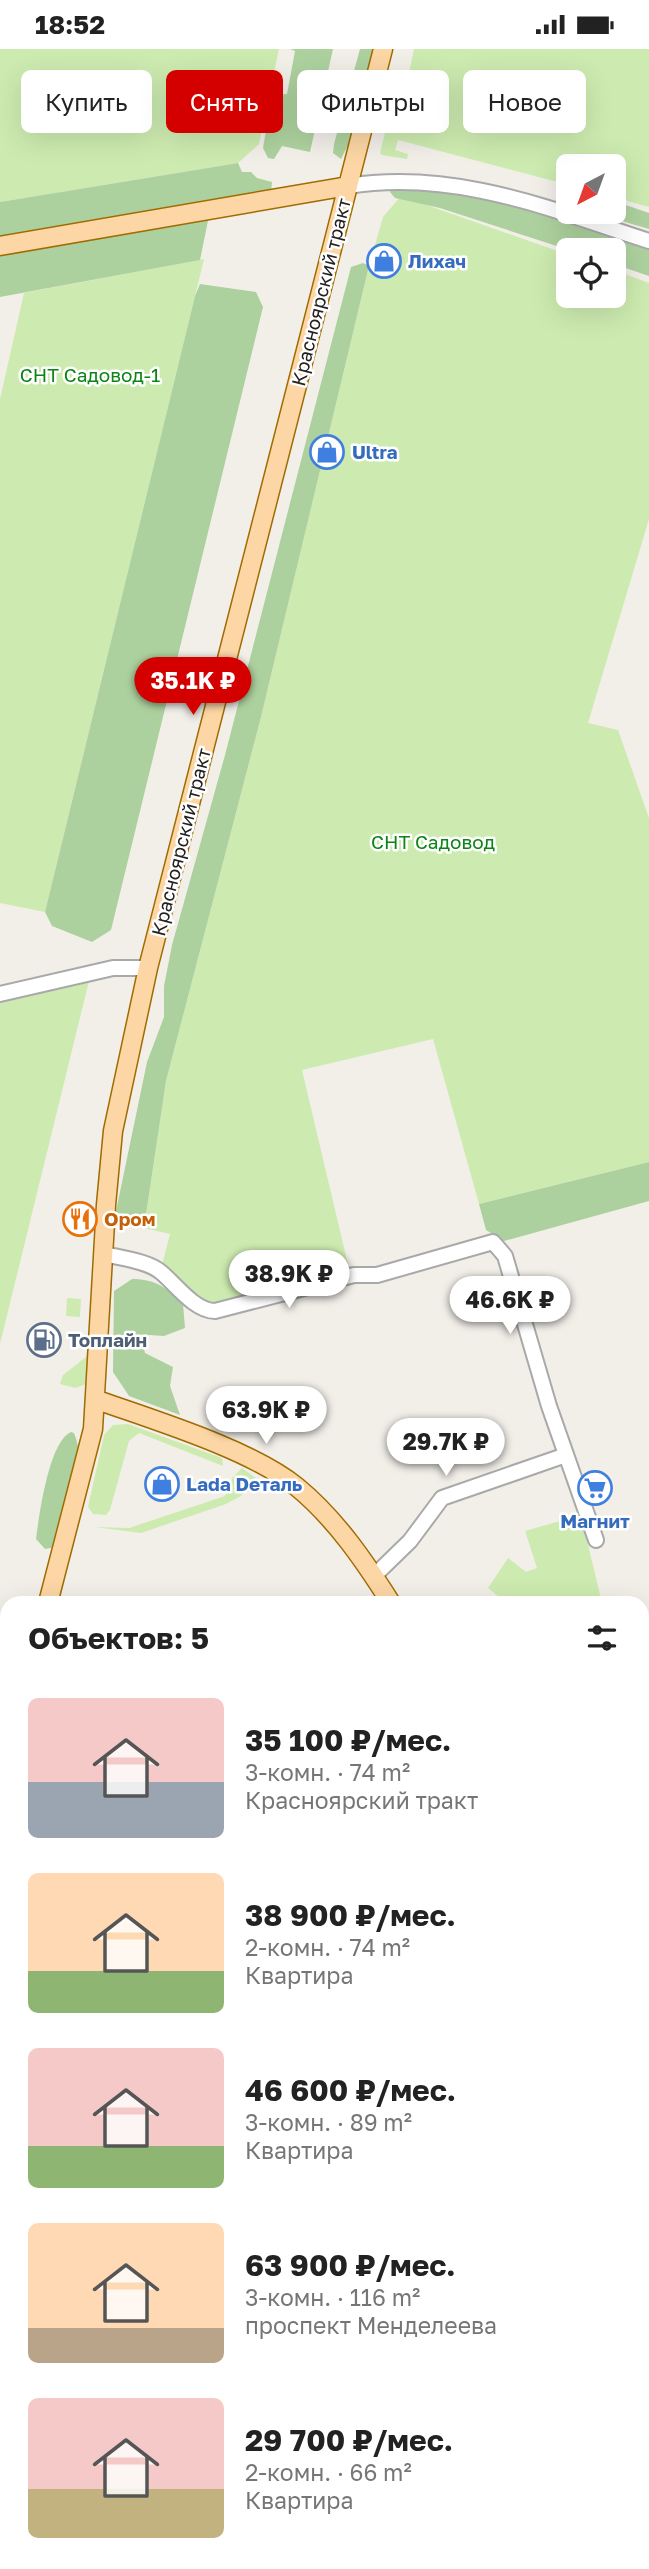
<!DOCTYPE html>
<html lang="ru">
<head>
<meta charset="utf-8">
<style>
  body { margin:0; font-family:"Golos Text",sans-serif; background:#f6f6f6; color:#222; height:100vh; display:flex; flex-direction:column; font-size:26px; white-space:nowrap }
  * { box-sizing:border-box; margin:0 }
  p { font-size:23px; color:#767676 }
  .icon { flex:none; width:38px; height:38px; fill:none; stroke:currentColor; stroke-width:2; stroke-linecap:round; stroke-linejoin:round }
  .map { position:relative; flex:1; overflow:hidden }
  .details { position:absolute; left:0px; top:1547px; width:649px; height:973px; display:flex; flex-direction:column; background:#fff; border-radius:21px 21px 0 0; box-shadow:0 7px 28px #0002 }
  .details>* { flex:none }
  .guide { position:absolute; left:21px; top:21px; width:607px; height:63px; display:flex; gap:14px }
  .needle { width:46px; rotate:221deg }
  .controls { position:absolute; left:556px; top:105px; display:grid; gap:14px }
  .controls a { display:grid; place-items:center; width:70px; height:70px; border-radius:10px; background:#fff; box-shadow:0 7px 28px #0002; font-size:35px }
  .price { position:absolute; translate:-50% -60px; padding:0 16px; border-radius:24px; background:#fff; color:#222; font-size:23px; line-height:46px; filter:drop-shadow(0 2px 4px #0008) }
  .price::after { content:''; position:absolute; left:50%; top:42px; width:21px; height:16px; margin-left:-10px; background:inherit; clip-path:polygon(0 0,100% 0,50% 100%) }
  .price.current { background:#d40000; color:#fff }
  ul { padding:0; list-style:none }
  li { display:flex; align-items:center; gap:21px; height:175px; padding:0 28px }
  li span { display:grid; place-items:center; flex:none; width:196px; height:140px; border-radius:10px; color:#555 }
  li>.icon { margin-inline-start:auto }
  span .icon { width:84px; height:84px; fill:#fffc; stroke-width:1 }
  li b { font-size:30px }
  h2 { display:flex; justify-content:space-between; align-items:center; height:84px; padding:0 28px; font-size:30px }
  .tag { padding:0 24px; border-radius:10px; background:#fff; box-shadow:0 7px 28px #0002; font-size:24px; line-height:63px }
  .tag.current { background:#d40000; color:#fff }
  .status { display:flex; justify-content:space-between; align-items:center; height:49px; padding:0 35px; background:#fff; direction:ltr }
  .status svg { height:19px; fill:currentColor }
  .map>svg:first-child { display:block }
  .grass { fill:#cdebb0 }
  .forest { fill:#add19e }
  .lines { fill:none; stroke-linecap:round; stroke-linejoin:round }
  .minor-casing { stroke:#a9a9a9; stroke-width:18 }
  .major-casing { stroke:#a06b00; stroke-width:21 }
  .minor { stroke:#fff; stroke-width:14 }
  .major { stroke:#fcd6a4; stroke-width:18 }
  .labels { text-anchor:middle; stroke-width:5; stroke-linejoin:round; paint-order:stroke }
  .shop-label { font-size:19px; font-weight:bold; fill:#366cbe; stroke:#fff; text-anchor:start }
  .street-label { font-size:19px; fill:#222; stroke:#fff }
  .park-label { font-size:19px; fill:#0c8416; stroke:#fff }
  .food-label { font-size:19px; font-weight:bold; fill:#c56008; stroke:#fff; text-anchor:start }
  .service-label { font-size:19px; font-weight:bold; fill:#4e5e75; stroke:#fff; text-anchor:start }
</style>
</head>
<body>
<div class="status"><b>18:52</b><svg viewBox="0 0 49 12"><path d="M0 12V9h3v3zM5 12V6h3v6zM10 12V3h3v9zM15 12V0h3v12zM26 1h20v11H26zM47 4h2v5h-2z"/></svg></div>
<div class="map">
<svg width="649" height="2520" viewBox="0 0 649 2520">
  <rect width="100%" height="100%" fill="#f2efe9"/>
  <!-- grass -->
  <path class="grass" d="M0,0H279L259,95L238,114L0,153Z
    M414,0H649V158L614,148V117H569V136L398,91L395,101L408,105L407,110L382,106L380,104L394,46L404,49Z
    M401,147L569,206V247H614V221L649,234V470L588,674L618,681L649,769V1113L479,1155L433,990L302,1021L350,1224L212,1259L190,1246L162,1216L170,1185L144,1179L166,1032L261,668L369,217L383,168Z
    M204,210L45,863L0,854V350L24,244Z
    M89,932L0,1295V947Z
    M67,1249L81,1250L80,1268L66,1267Z
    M89,1283L87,1335L75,1339L60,1335L63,1326L86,1308Z
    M128,1375L222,1409L223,1417L139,1384L129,1392L110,1461L106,1466L93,1465L88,1458L104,1386L113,1376Z
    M242,1419L256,1429L241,1447L226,1455L141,1484L94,1478L129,1479L225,1447L233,1428Z
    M581,1466L602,1554H507L488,1539L508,1509L526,1523L537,1519L525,1482Z"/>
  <!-- forest -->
  <path class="forest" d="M290,0H333L310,103L282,97L274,110L268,109L263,99L272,46L287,45L295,2Z
    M360,0H374L352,88L341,110L333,104L334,95Z
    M238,114L242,123H251L257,129L272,133L271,143L0,189V153Z
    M430,137L474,146L649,196V227L614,215V201H569L440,159L395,149L390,143L392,139Z
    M614,152L649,164V180L591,163H614Z
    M209,167L200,211L0,248V204Z
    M363,214L369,217L261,668L166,1032L144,1179L124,1174L115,1167L147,1013L164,968V937L172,896L225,706L351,218Z
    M200,235L256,243L263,258L111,881L92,893L52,877L45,863L195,247Z
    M649,1113V1152L504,1192L486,1181L479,1155Z
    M132,1230C156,1230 167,1239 183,1255L185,1279L164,1287L149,1286L142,1292L145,1304L173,1318L170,1337L180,1366L129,1347L113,1323L114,1242Z
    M71,1383L74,1384C89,1420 67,1462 56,1498L45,1500L36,1490C39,1467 49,1392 71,1383Z
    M7,1758V1885L0,1899V1782Z"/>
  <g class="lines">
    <!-- minor casing -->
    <g class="minor-casing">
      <path id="minor" d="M348,137C454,120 550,160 649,192
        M0,945L113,919H148
        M104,1205C120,1209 149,1212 162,1224C176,1236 195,1262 215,1262L354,1226H377L493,1193L505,1207L549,1357L596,1491
        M374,1527L410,1492L442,1449L566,1406
        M642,1780L649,1778
        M0,2006L7,2004
        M642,2255L649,2251
        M260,2520L270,2513"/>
    </g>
    <!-- major casing -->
    <g class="major-casing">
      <path id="major" d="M0,197L348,137
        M97,1351C154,1371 252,1401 297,1438C336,1470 365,1513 391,1554
        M48,1554L93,1380L106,1156L113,1082L148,919L383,0
        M0,1723L7,1698
        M642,2134L649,2151
        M642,2187L649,2205"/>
    </g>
    <!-- minor -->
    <use href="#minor" class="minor"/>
    <!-- major -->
    <use href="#major" class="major"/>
  </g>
  <!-- icons -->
  <defs>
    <g id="shop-ring" transform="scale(1.75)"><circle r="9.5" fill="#fff" stroke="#3f7fe0" stroke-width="1.5"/><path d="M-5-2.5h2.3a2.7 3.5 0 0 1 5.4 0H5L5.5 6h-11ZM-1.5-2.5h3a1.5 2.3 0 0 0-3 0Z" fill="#3f7fe0"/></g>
    <g id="restaurant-ring" transform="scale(1.75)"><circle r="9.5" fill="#fff" stroke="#e8710a" stroke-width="1.5"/><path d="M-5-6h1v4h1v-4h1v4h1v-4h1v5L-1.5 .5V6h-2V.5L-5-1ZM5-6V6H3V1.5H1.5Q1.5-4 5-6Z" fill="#e8710a"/></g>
    <g id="fuel-ring" transform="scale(1.75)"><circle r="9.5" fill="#fff" stroke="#5c6f8a" stroke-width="1.5"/><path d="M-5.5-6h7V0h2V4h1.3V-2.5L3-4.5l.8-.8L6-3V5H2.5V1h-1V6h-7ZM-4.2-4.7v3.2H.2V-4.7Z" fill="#5c6f8a"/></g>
    <g id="supermarket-ring" transform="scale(1.75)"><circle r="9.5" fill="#fff" stroke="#3f7fe0" stroke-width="1.5"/><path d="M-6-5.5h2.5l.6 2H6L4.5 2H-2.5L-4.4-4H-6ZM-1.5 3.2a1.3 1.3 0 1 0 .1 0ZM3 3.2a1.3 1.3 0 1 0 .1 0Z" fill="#3f7fe0"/></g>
  </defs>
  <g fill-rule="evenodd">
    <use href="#shop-ring" x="384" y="212"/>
    <use href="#shop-ring" x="327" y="403"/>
    <use href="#restaurant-ring" x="80" y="1170"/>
    <use href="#fuel-ring" x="44" y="1291"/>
    <use href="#shop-ring" x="162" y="1435"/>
    <use href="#supermarket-ring" x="595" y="1439"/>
  </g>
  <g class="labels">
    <!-- shop labels -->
    <g class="shop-label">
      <text x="408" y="219">Лихач</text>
      <text x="352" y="410">Ultra</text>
      <text x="186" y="1442">Lada Dеталь</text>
      <text x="595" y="1479" text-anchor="middle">Магнит</text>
    </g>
    <!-- street labels -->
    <g class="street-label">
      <text transform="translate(321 243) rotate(-76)" y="7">Красноярский тракт</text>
      <text transform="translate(181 793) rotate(-76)" y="7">Красноярский тракт</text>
    </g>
    <!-- park labels -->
    <g class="park-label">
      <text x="90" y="333">СНТ Садовод-1</text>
      <text x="433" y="800">СНТ Садовод</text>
    </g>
    <!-- food labels -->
    <g class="food-label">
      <text x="104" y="1177">Ором</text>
    </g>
    <!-- service labels -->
    <g class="service-label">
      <text x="68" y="1298">Топлайн</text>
    </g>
  </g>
</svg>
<div class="controls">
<a><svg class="needle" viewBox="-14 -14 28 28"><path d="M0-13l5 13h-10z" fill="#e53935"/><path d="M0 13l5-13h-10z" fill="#767676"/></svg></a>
<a><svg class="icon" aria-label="locate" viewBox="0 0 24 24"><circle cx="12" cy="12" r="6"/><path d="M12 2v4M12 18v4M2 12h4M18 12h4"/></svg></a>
</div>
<b class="price current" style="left:193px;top:668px">35.1K ₽</b>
<b class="price" style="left:289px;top:1261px">38.9K ₽</b>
<b class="price" style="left:510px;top:1287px">46.6K ₽</b>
<b class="price" style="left:266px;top:1397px">63.9K ₽</b>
<b class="price" style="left:446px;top:1429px">29.7K ₽</b>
<div class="guide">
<a class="tag">Купить</a>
<a class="tag current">Снять</a>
<a class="tag">Фильтры</a>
<a class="tag">Новое</a>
</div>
<section class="details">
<h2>Объектов: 5<svg class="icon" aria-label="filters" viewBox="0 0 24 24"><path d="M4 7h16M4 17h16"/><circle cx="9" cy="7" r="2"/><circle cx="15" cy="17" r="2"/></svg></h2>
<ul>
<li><span style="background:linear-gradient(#f6c9c9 60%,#9aa5b1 0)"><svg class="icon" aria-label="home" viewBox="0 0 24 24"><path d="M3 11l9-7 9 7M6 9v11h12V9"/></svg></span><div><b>35 100 ₽/мес.</b><p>3-комн. · 74 m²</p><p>Красноярский тракт</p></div></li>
<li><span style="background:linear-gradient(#ffd9b3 70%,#8fb573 0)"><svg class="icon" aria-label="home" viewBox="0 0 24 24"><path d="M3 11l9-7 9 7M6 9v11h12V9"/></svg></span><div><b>38 900 ₽/мес.</b><p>2-комн. · 74 m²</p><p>Квартира</p></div></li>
<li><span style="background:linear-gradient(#f6c9c9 70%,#8fb573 0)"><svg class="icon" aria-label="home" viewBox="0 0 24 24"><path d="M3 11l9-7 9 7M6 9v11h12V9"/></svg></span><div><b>46 600 ₽/мес.</b><p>3-комн. · 89 m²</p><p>Квартира</p></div></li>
<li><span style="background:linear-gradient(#ffd9b3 75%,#b9a48a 0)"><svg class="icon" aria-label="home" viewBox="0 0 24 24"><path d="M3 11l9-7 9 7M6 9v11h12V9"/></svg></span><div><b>63 900 ₽/мес.</b><p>3-комн. · 116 m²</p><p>проспект Менделеева</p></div></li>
<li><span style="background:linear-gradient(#f6c9c9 65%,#c2b280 0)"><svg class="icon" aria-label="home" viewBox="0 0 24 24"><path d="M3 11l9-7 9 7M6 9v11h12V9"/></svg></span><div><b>29 700 ₽/мес.</b><p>2-комн. · 66 m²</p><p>Квартира</p></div></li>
</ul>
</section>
</div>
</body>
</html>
